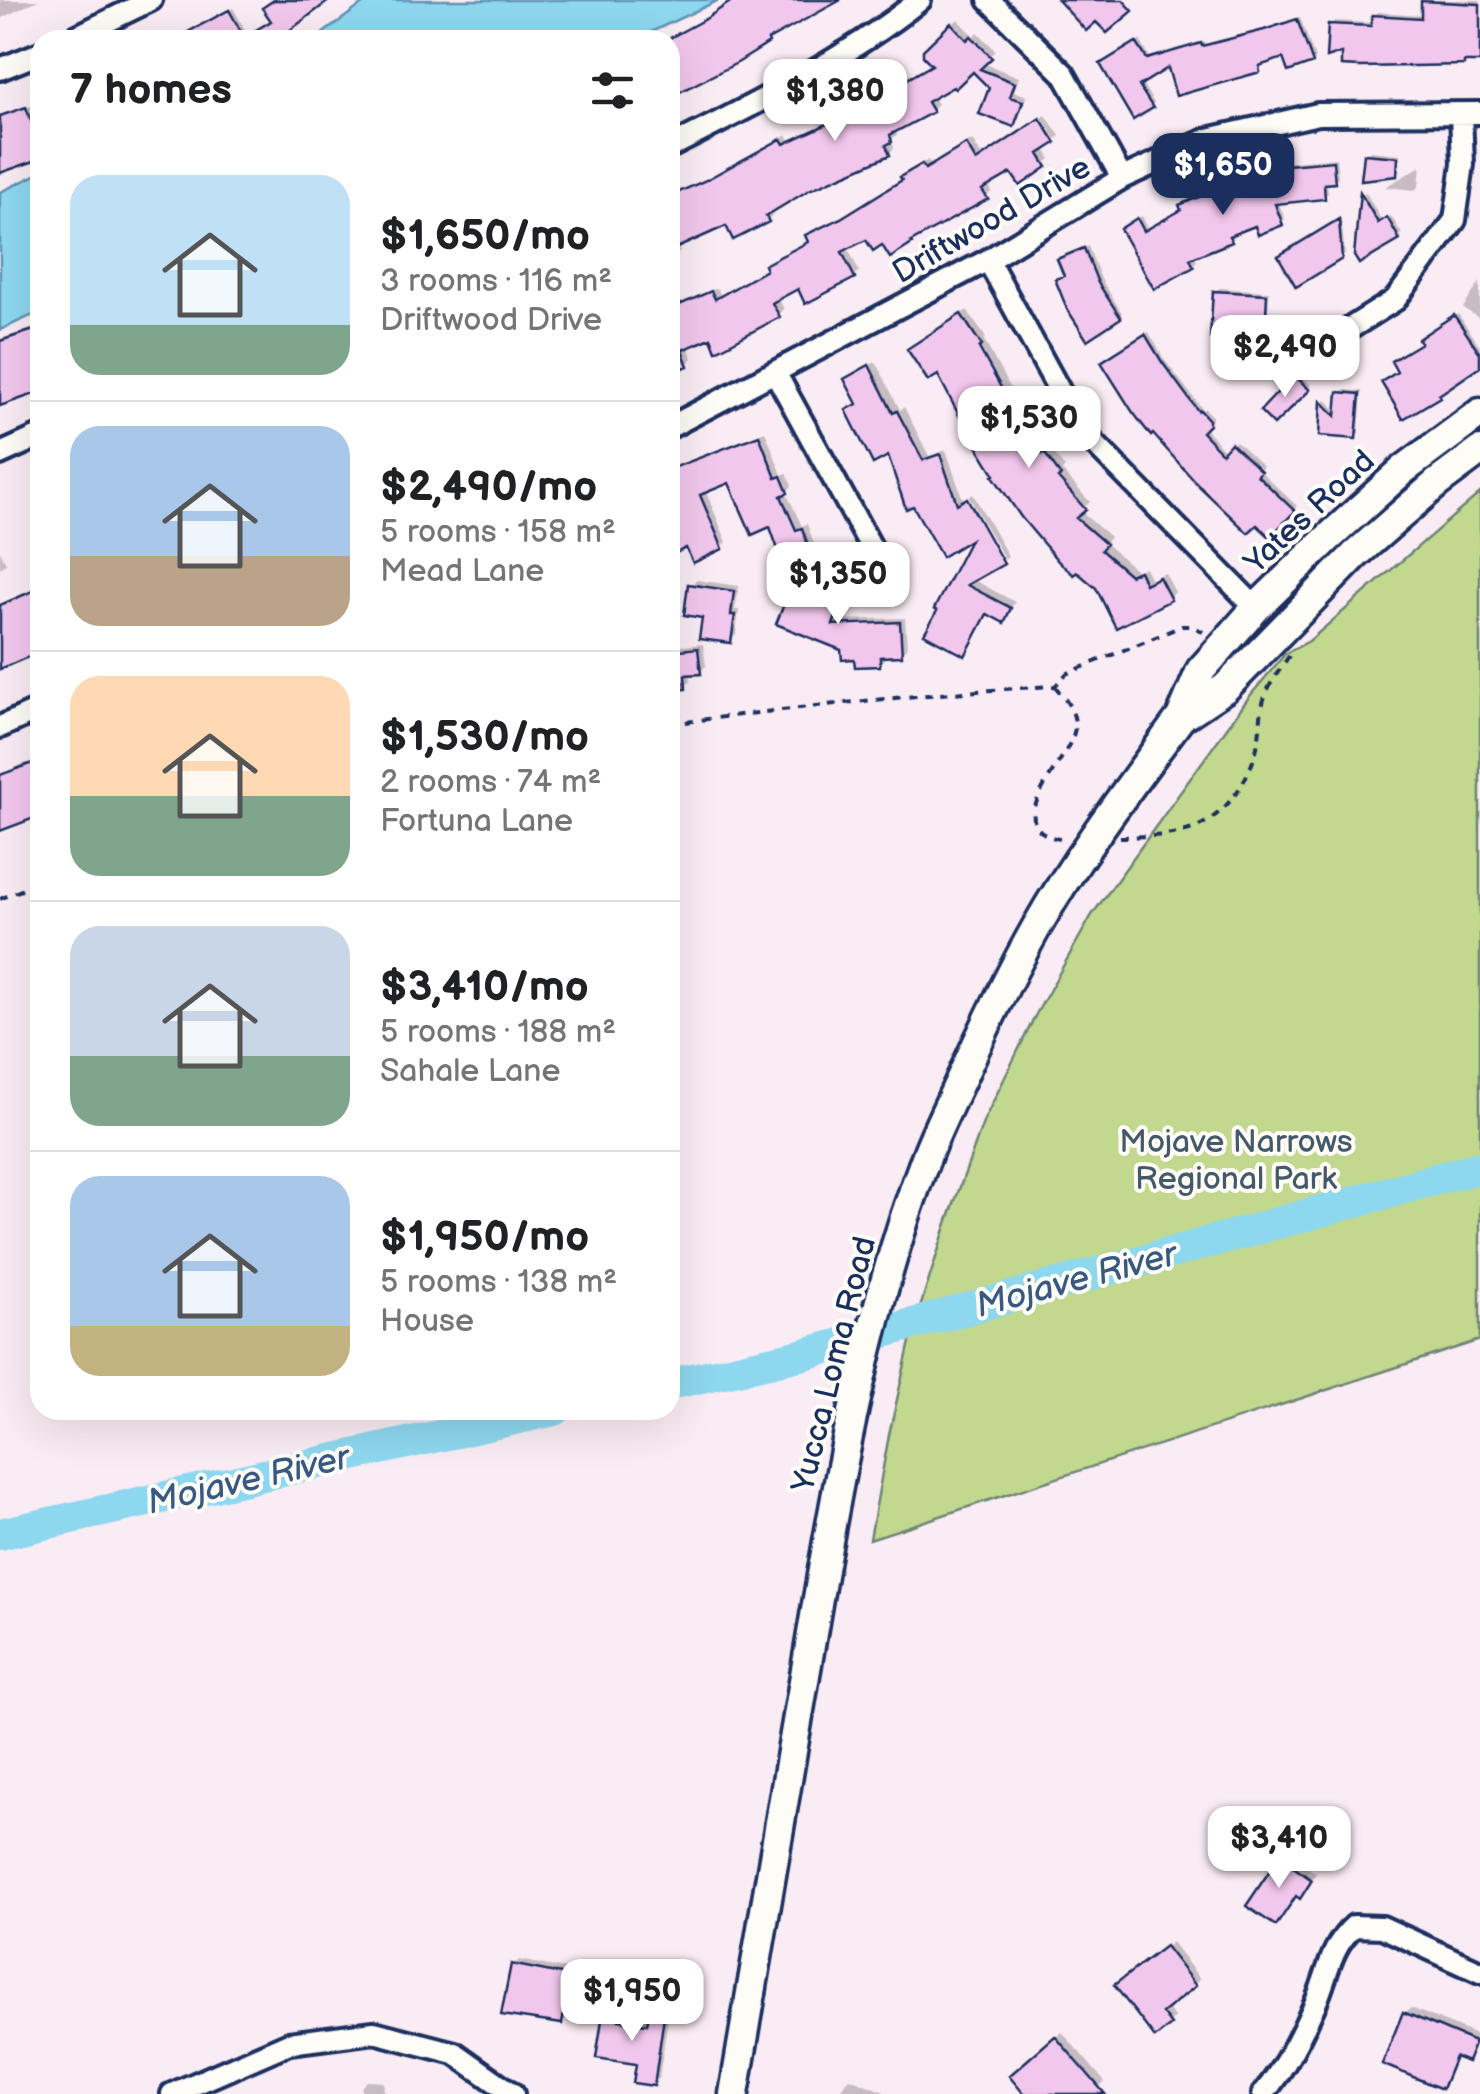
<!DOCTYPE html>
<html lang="en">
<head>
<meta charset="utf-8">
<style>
  body { margin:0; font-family:"Balsamiq Sans",sans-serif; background:#f2f2f2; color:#202124; height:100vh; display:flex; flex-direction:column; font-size:38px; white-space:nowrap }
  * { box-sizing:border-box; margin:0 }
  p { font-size:32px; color:#757577 }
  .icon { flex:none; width:55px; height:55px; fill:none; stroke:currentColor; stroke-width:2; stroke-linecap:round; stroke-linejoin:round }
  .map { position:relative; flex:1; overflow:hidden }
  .sheet { position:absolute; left:30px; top:30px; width:650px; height:1390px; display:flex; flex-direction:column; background:#fff; border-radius:30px; box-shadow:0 10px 40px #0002 }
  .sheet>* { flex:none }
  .price { position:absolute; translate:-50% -85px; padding:0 22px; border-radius:20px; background:#fff; color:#222; font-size:32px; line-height:65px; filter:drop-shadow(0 2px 5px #0008) }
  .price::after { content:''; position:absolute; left:50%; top:60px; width:30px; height:22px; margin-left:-15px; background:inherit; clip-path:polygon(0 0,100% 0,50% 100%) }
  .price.on { background:#1b2f5e; color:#fff }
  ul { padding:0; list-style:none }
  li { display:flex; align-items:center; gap:30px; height:250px; padding:0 40px }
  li+li { border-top:2px solid #e0e0e0 }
  li span { display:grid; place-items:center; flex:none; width:280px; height:200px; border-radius:30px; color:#555 }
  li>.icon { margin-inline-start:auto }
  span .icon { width:120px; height:120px; fill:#fffc; stroke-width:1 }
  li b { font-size:42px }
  h2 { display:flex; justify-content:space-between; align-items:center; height:120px; padding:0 40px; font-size:42px }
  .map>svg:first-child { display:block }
  .green { fill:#c1d88e; stroke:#6e8476; stroke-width:2.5 }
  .water { fill:#8ed8ef; stroke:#6094b5; stroke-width:2.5 }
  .shadow { fill:#0003 }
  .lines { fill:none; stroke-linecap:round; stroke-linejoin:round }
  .river { stroke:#8ed8ef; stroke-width:32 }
  .building { fill:#f2c7ed; stroke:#1b2f5e; stroke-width:2.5 }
  .minor-casing { stroke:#1b2f5e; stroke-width:28 }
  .secondary-casing { stroke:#1b2f5e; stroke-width:35 }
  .path { stroke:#1b2f5e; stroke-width:4; stroke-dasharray:8 8; stroke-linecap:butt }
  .minor { stroke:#fdfcf7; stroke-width:20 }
  .secondary { stroke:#fdfcf7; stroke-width:28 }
  .secondary-bridge-casing { stroke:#1b2f5e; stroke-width:35; stroke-linecap:butt }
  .secondary-bridge { stroke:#fdfcf7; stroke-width:28 }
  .labels { text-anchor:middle; stroke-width:8; stroke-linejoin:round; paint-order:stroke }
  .street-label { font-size:32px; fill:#1b2f5e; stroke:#fdfcf7 }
  .park-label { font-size:32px; fill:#44596a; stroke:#fdfcf7 }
  .water-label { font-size:35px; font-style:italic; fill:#385982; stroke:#fdfcf7 }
</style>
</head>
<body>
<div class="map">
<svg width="1480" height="2094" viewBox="0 0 1480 2094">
  <rect width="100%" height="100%" fill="#faecf4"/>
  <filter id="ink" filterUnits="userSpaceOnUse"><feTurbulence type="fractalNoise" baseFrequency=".01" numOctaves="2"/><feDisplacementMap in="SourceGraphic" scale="20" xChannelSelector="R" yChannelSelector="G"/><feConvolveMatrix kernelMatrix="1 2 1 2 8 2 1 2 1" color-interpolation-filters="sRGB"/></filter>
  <g filter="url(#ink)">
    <!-- green -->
    <path class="green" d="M1480,493V1340L870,1539L889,1435L912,1333L946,1226L984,1120L1035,1016L1092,915L1249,697L1285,654L1309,641Z"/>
    <!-- water -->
    <path class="water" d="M368,0H719L634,40H314Z
      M40,173V312L0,330V192Z"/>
    <!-- shadow -->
    <path class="shadow" d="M0,0H38L0,19Z
      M276,0H325L272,40H172L217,18L233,8L248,35L274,20Z
      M1426,0H1480V60L1344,49L1330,26L1334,21L1374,23V16L1378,12L1423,15V2Z
      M1300,17L1315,58L1311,61L1285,55L1261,63L1262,67L1259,70L1169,64L1141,82L1154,103L1151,106L1106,61L1140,40L1150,58L1204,42L1205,44L1269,28Z
      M958,19L974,36L978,32L996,51L983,63L1019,77L1014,91L1027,96L1019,118L1013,124L992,87L973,68L932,96L937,104L931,110L895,130L897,135L891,140L894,148L889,153L860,164L771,211L773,214L767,220L727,223L677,245L680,252L670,260V201L680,191L712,177L787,135L790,140L849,113L845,102L851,97L887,81L892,75L905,67L911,77L934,64L925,51Z
      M40,103V156L0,173V116Z
      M1046,115L1060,136L1056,139L1042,118Z
      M972,140L983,158L1044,148L1051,159L1020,182L1012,169L987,184L992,191L986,197L917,236L911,242H882L867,236L847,247L859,271L854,276L799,286L777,297L784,309L778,315L712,335L688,345L692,358L687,364L670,370V310L717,288L721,296L768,269L767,266L772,260L810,240L808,236L814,230L849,214L904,179L903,177L909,171L928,160L931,166Z
      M1370,151L1401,154L1399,170L1396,174L1366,155Z
      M1336,158L1338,177L1334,181H1327L1328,193L1324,197L1278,201L1285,219L1281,223H1256L1232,232L1234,236L1230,240L1193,255L1197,261L1193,265L1126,225L1142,216L1148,229L1183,209L1182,206L1186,202L1282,163Z
      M1421,166L1419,186L1415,190L1385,187Z
      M1365,191L1382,221L1391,216L1402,234L1357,256Z
      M1341,219L1345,254L1341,258L1284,253Z
      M1088,246L1101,279L1122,313L1119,316L1058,280L1066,275L1060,260Z
      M1480,282V319L1463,308Z
      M1219,288L1269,291L1268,313H1284L1282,336L1279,339L1216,292Z
      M967,310L986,338L984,340L1013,394L1048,450L1050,448L1065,468L1062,471L1090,502L1080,511L1110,537L1105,543L1137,571L1145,567L1151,580L1165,573L1175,592L1169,598L1098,587L998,475L939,371L916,344Z
      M1458,314L1480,346V364L1400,371L1424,342L1425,336Z
      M40,326V389L0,404V339Z
      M1149,332L1164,359L1203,410L1205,408L1212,416V420L1204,427L1226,452L1236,441L1263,466L1259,470L1297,506L1270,534L1108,359Z
      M876,362L900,410L904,407L929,456L946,450L963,500L1001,563L972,579L1015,602L1003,620L989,612L970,647L964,653L928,633L977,534L889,452L849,410L859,402L847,379L853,373Z
      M1299,373L1311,385L1274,422L1264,411Z
      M1344,390L1362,391L1359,433L1356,436L1321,434L1324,402L1326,400L1339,412L1341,393Z
      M765,431L782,475L787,473L792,486L786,492L802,526L807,524L818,555L812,560L772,523L730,480L705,490L727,542L722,547L670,546V468Z
      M973,494L1008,556L1005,560L969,497Z
      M0,550L6,564L0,568Z
      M794,569L825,581L819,596L842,605L836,620L905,618L907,648L901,654H885V658L879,664L857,656L844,648L794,587L789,574Z
      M696,580L739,586L735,610H739L736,635L730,641L705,616L690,586Z
      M40,587V649L0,670L1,606L6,601Z
      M703,644L706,666L700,672H690L691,681L685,687L670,688V647Z
      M40,759V820L37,815L0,826V781L21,765Z
      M1286,1853L1316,1873L1305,1890L1281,1859Z
      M1172,1942L1200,1979L1166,2006L1175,2018L1170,2023L1123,1980Z
      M519,1960L575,1971L567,2015L561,2021L513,1966Z
      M612,2003L625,2005L623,2014L651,2018L657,2009L669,2011L659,2078L654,2084L606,2009Z
      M1411,2008L1479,2036L1472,2053L1466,2059L1457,2055L1447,2080L1442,2086L1405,2013Z
      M1062,2032L1105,2082L1092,2094H1027L1012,2076Z
      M850,2078L889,2094H840L844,2084Z
      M367,2081L384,2082L383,2094H361V2087Z"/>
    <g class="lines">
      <!-- river -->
      <path class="river" d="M670,1384L801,1355L1480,1167
        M0,1534L555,1410"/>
    </g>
    <!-- building -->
    <path class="building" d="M274,0H330L277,40H173L229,10L244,37L271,21L262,8Z
      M733,0H841L768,40L769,43L739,62L670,97V40H666L707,18Z
      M1058,0H1123L1133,11L1107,33L1096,22L1086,31Z
      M1421,1L1480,4V62H1464V65L1360,67L1341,66V53L1326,58L1328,24L1371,26L1372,15L1421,18Z
      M1297,19L1313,63L1288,72L1283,58L1259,66L1260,72L1176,96L1168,68L1139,86L1153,108L1133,120L1100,64L1136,42L1147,59L1201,43L1202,46L1264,30Z
      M951,23L967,40L971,36L992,58L980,69L1015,83L1010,97L1023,101L1014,127L979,114L989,88L973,72L955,89L953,87L927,102L933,112L890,135L892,142L886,145L890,155L809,190L766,216L769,222L733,240L726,226L670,251V196L704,181L781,139L784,144L847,115L842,102L885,83L883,80L899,71L904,81L932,65L923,56V50Z
      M26,107L40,146V159L0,173V116Z
      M1040,118L1056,143L1039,154L1047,167L1020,186L1011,173L982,190L988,199L911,242L912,244L890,258L882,245L873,251L866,240L842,252L855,278L805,304L798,289L772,303L780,317L716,351L711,338L682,350L688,366L670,373V309L711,291L715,299L766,270L764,265L808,242L805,235L841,218L902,180L900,177L922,164L925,169L966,144L976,161Z
      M1364,154L1398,157L1397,176L1361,180Z
      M1333,161L1335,183L1324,184L1325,199L1275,204L1283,225L1258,235L1255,226L1229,236L1232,242L1190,259L1194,267L1154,289L1120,229L1137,218L1144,231L1181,210L1179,205L1276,166Z
      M1360,192L1378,223L1387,217L1400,240L1359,264L1354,256Z
      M1339,219L1342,259L1296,287L1278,256Z
      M1084,248L1098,283L1121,318L1087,340L1067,309L1055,279L1064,276L1057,259Z
      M1213,291L1267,294L1266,315L1281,316L1280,342L1210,338Z
      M961,314L982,346L979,348L1008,400L1042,454L1044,452L1061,476L1058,478L1086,510L1076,518L1106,544L1101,550L1130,575L1139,571L1145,584L1159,577L1171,600L1116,628L1096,588L1077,572L1074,575L1059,562L1021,517L993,476L995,475L965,427L938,375L928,381L907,349Z
      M1454,315L1480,353V367L1439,395L1440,397L1403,419L1381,382L1397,372L1391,361L1421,343L1418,339Z
      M40,328V392L0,406V341Z
      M1145,334L1162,362L1198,411L1200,410L1209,420V425L1202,432L1222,453L1231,443L1261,471L1257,475L1295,511L1270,537L1257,525L1248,533L1198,485L1153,434L1151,436L1132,411L1101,362Z
      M869,365L893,413L897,411L923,460L940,454L957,504L967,498L1004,564L967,585L1011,608L1004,623L987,614L965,656L924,634L937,611L934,609L970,540L942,557L913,506L906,509L888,456L873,464L846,410L857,404L844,379Z
      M1294,375L1310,390L1274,425L1260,411Z
      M1338,392L1360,394L1356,439L1319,436L1321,401L1336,416Z
      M759,435L776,478L781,476L788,493L781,496L796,530L802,528L814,563L786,572L770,527L752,535L729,483L700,495L723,549L693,563L686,548L670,556V469Z
      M786,573L821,587L815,602L838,611L833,625L900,622L902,656L880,657V666L855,667L854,659L842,660L841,650L776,624L791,587Z
      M688,584L734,591L731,615H735L731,643L699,639L702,618L684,615Z
      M35,590L40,601V652L0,669V605Z
      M698,648L701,674L685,675L686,689L670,691V651Z
      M35,762L40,775V816L0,831V775Z
      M1279,1857L1312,1880L1300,1899L1296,1896L1276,1926L1246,1906Z
      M1165,1946L1196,1986L1162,2013L1171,2025L1155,2038L1114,1985Z
      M511,1964L571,1976L562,2024L501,2015Z
      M604,2007L620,2010L619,2020L647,2024L649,2014L664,2016L654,2086L633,2083L636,2064L596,2058Z
      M1403,2012L1475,2042L1467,2062L1455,2057L1442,2089L1382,2064Z
      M1055,2036L1105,2094H1024L1009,2076Z"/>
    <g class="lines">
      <!-- minor casing -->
      <g class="minor-casing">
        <path id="minor" d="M989,0L1064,74L1122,178
          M69,40L151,0
          M0,69L40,53
          M670,147C756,104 844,60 920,0
          M988,260L1081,430L1256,608
          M1341,334L1395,300L1455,220L1463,164L1461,114
          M775,372L876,556
          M670,427L988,260L1122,178L1208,139L1318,114L1480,113
          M0,454L40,436
          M0,727L40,709
          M172,2094L289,2043L374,2032L455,2053L513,2094
          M1263,2094C1285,2068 1301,2035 1315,2004C1328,1975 1330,1947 1354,1926L1382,1927L1480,1972"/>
      </g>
      <!-- secondary casing -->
      <g class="secondary-casing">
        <path id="secondary" d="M1183,716L1225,688L1355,555L1437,483L1480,451
          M1181,717L1201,670L1256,608L1326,540L1403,470L1480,413
          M734,2094L751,1993"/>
      </g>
      <!-- path -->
      <path class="path" d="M1055,686C1064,698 1076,711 1075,727C1073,760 990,829 1065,840
        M670,724C798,707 926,693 1055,686L1066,674L1182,626H1193L1203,632
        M1120,837C1140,836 1162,837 1182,832C1222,823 1251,781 1258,742C1261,729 1260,716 1263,703C1267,686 1279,671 1289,656
        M0,899L40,882"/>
      <!-- minor -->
      <use href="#minor" class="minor"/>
      <!-- secondary -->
      <use href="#secondary" class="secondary"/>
      <!-- secondary-bridge casing -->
      <g class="secondary-bridge-casing">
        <path id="secondary-bridge" d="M751,1993C772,1871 792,1750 813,1628C840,1467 869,1306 928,1152C939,1124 953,1097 965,1070C987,1022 1010,974 1036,928C1078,854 1131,785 1181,717"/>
      </g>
      <!-- secondary-bridge -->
      <use href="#secondary-bridge" class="secondary-bridge"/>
    </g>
  </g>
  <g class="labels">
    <!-- street labels -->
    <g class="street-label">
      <text transform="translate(991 219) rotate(-30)" y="11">Driftwood Drive</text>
      <text transform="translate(1309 511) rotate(-43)" y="11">Yates Road</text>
      <text transform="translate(833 1364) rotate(-76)" y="11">Yucca Loma Road</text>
    </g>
    <!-- park labels -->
    <g class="park-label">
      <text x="1236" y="1152">Mojave Narrows<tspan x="1236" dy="37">Regional Park</tspan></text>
    </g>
    <!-- water labels -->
    <g class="water-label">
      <text transform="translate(1076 1279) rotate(-15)" y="12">Mojave River</text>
      <text transform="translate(248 1479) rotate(-13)" y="12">Mojave River</text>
    </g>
  </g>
</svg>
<b class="price" style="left:835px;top:144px">$1,380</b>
<b class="price on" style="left:1223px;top:218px">$1,650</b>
<b class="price" style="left:1285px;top:400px">$2,490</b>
<b class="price" style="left:1029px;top:471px">$1,530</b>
<b class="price" style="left:838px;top:627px">$1,350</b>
<b class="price" style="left:1279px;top:1891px">$3,410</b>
<b class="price" style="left:632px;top:2044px">$1,950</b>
<section class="sheet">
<h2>7 homes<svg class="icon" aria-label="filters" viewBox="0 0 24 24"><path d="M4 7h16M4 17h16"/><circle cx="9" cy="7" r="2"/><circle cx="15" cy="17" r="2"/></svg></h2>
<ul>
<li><span style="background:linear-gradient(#bfe0f5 75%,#7fa58c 0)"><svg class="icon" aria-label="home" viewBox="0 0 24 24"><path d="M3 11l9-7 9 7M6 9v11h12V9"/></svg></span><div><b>$1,650/mo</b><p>3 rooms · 116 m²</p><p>Driftwood Drive</p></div></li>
<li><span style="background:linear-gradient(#a9c7e8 65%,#b9a48a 0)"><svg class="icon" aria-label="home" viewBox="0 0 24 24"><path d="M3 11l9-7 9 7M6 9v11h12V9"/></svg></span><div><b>$2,490/mo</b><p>5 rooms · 158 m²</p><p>Mead Lane</p></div></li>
<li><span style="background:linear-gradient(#ffd9b3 60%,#7fa58c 0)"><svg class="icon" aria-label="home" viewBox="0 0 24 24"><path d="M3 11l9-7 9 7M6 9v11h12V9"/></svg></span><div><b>$1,530/mo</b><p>2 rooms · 74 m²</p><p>Fortuna Lane</p></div></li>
<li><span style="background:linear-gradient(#c9d6e8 65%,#7fa58c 0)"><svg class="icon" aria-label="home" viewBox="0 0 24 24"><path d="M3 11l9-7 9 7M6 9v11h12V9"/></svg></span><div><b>$3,410/mo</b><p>5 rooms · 188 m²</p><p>Sahale Lane</p></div></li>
<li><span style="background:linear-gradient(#a9c7e8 75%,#c2b280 0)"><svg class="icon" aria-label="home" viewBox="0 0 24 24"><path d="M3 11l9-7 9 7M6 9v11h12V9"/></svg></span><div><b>$1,950/mo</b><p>5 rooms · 138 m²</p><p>House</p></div></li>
</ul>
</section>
</div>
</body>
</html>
